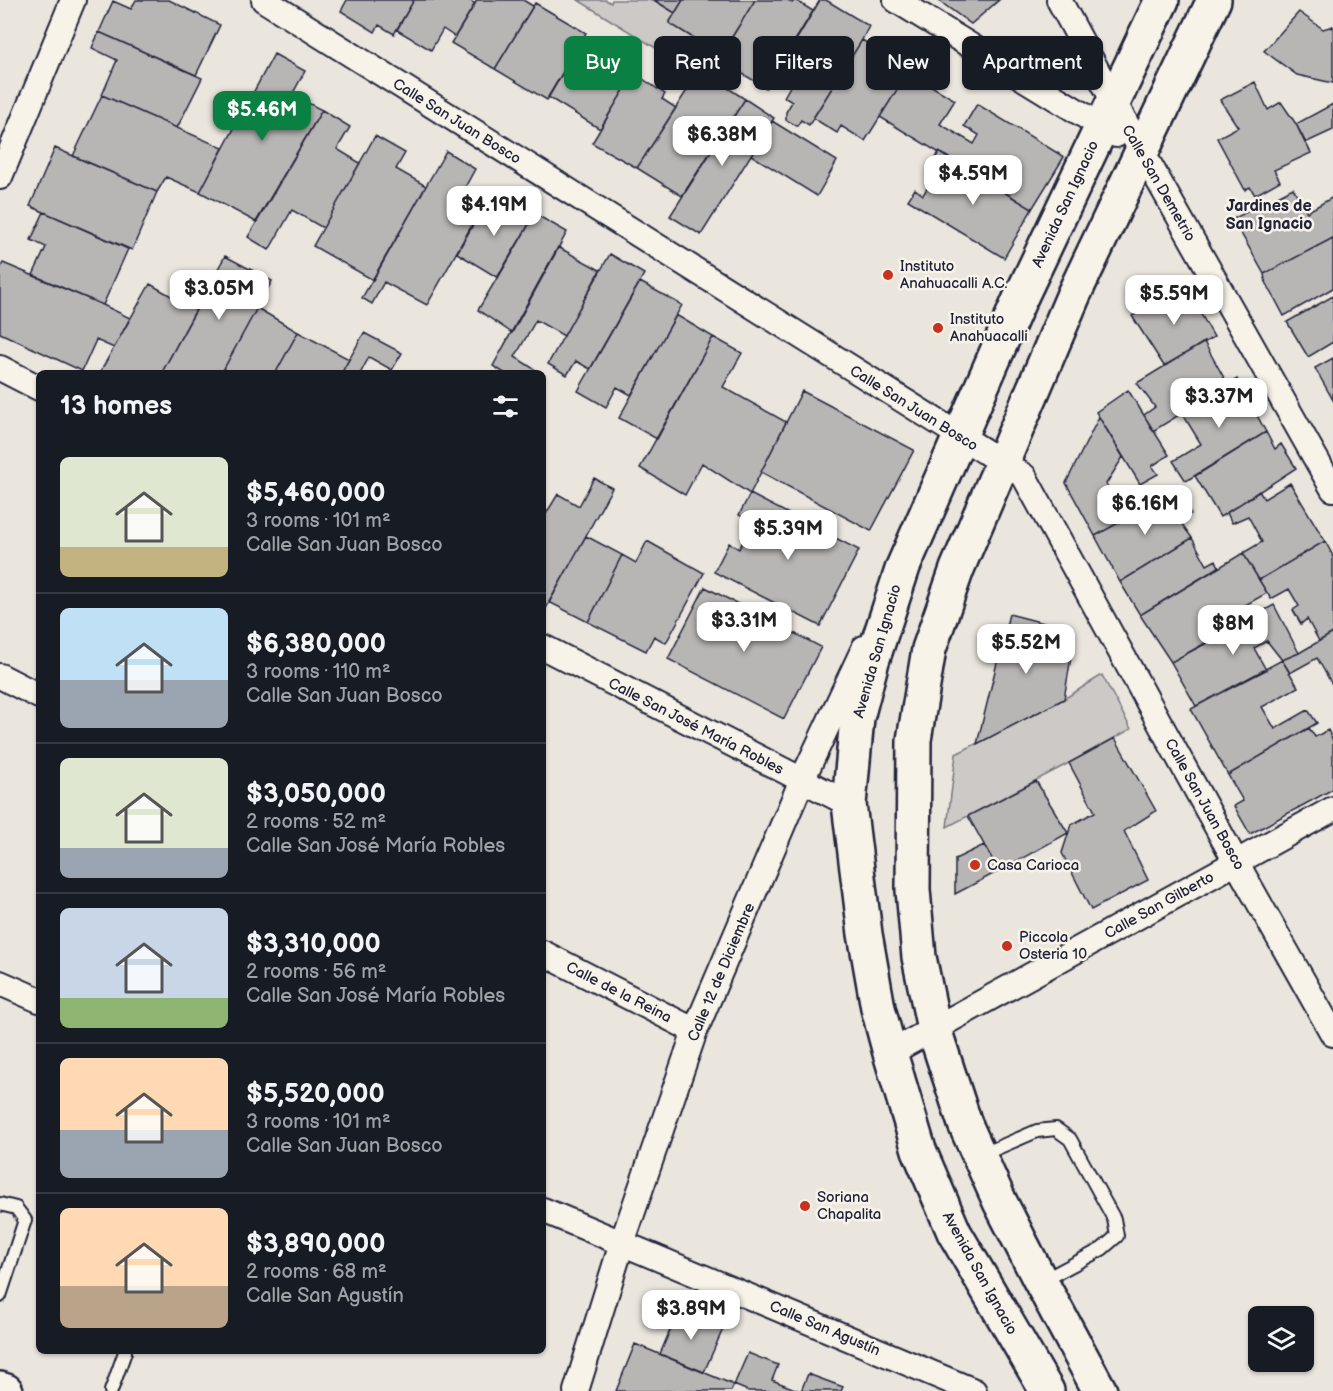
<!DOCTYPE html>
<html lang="en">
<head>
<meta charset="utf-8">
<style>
  body { margin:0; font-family:"Balsamiq Sans",sans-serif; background:#242831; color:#f1f3f6; height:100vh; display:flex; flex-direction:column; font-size:22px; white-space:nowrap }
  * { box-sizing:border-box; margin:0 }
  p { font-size:20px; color:#9ea1a6 }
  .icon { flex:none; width:33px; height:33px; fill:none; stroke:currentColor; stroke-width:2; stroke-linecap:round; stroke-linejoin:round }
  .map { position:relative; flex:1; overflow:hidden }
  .side { position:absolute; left:36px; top:370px; width:510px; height:984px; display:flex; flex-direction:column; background:#171b24; border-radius:9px; box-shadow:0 2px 4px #0004 }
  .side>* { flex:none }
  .top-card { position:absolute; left:564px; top:36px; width:570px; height:54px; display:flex; gap:12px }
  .buttons { position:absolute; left:1248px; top:1306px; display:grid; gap:12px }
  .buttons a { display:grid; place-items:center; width:66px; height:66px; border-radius:9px; background:#171b24; box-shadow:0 2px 4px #0004; font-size:30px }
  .price { position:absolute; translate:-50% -51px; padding:0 14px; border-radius:12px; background:#fff; color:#222; font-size:20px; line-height:39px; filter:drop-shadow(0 2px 3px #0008) }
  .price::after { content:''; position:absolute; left:50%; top:36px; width:18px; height:14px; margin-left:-9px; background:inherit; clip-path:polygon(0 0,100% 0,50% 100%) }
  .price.current { background:#0b8043; color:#fff }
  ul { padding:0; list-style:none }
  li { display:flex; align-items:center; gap:18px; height:150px; padding:0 24px }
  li+li { border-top:2px solid #363941 }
  li span { display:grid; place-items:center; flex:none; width:168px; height:120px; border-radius:9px; color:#555 }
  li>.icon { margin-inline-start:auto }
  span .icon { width:72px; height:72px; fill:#fffc; stroke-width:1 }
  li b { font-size:26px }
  h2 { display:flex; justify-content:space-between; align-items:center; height:72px; padding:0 24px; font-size:26px }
  .tag { padding:0 21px; border-radius:9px; background:#171b24; box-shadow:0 2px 4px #0004; font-size:21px; line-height:54px }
  .tag.current { background:#0b8043; color:#fff }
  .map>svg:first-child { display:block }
  .green { fill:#cdc9c6; stroke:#787680; stroke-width:1.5 }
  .building { fill:#b8b6b5; stroke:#22223b; stroke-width:1.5 }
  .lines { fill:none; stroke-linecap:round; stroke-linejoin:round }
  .lane-casing { stroke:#22223b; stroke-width:16 }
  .street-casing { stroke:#22223b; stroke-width:28 }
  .secondary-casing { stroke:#22223b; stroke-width:38 }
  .primary-casing { stroke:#22223b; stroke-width:38 }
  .lane { stroke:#f7f3e8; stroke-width:12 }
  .street { stroke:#f7f3e8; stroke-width:24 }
  .secondary { stroke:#f7f3e8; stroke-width:33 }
  .primary { stroke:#f7f3e8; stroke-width:33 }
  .poi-dot { fill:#c8321e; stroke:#f7f3e8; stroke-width:2 }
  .labels { text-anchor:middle; stroke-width:5; stroke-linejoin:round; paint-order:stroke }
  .street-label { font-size:15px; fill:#22223b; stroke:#f7f3e8 }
  .poi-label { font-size:15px; fill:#22223b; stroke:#f7f3e8; text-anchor:start }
  .neighbourhood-label { font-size:16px; font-weight:bold; fill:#22223b; stroke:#f7f3e8 }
</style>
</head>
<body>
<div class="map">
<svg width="1333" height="1391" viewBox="0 0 1333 1391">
  <rect width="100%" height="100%" fill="#eae6de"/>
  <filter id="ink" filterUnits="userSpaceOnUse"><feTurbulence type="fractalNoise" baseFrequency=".0167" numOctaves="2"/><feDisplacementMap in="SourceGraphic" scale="12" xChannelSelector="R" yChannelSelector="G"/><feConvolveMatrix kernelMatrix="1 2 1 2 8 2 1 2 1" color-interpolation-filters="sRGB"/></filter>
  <g filter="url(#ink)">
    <!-- green -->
    <path class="green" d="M578,0H606L611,3L612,0H653L675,13L670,23L702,44L688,68Z
      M1102,675L1131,729L1069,763L947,827L956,754L1064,699Z"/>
    <!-- building -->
    <path class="building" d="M136,0H169L220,25L196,75L99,32L113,1L131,9Z
      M347,0H414L394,34L379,25L375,32L341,11Z
      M414,0H469L475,4L455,37L443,29L431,50L397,30Z
      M477,0H523L533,6L495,69L451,43Z
      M654,0H683L675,13Z
      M683,0H755L721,55L669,23Z
      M755,0H788L792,3L795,0L813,11L766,88L718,59Z
      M820,0H826L869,26L862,40L809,125L801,120L797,126L786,120V112L792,102L784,97L796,76L790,72L798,58L789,52Z
      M938,0H999L971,24Z
      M535,3L586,33L547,100L495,69Z
      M1299,12L1323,29L1333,26V83L1297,75L1264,51Z
      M99,32L202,78L177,128L102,95L117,60L92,48Z
      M862,40L910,69L865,141L841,126L837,133L813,118Z
      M576,50L629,82L600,129L548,97Z
      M274,54L305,71L292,95L322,110L256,222L200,192Z
      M700,70L745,99L682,196L637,168Z
      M908,72L955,100L940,124L974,144L979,135L964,126L977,104L1064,157L1032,209L880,117Z
      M634,73L665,94L662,99L676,108L637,168L592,143Z
      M1255,82L1268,110L1281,102L1296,124L1311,153L1274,170L1280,181L1255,195L1250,187L1245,190L1217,138L1238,127L1220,100Z
      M102,95L223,148L200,192L166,177L157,192L73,156Z
      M745,99L774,118L701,235L670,216Z
      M1333,104V130L1305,143L1296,124Z
      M322,110L350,127L337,149L360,163L323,228L292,210L269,250L248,237Z
      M772,121L837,161L817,196L751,155Z
      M375,136L405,153L396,169L426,186L373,280L313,246Z
      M55,148L157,192L132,250L30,206Z
      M446,151L475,169L452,211L473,223L427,305L384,282L372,304L362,298Z
      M939,152L1032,209L1004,258L908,200L915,189L923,195L939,169L932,165Z
      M1293,188L1307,212L1333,197V238L1264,274L1233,219Z
      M489,197L531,221L498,278L457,253Z
      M44,212L128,249L103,305L33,275L46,247L31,240Z
      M535,214L567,232L512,333L478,310Z
      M1333,238V288L1284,316L1265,280L1264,274Z
      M558,247L600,270L564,336L536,320L515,357L542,374H506L493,366Z
      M610,254L644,274L590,369L576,361L567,375L548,364Z
      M225,256L272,281L257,308L221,374H161Z
      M3,263L103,305L130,318L114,348L96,340L82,371L0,333V269Z
      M640,282L682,305L631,395L617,387L606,407L578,391Z
      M150,284L196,310L161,374H99Z
      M1185,286L1214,337L1164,366L1132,316Z
      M1333,296V342L1308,357L1287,322Z
      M257,308L298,332L275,374H221Z
      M676,315L713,337L657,439L619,418Z
      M298,332L349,359L341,374H275Z
      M364,333L402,353L392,370L369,357L360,374H341Z
      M713,337L742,353L723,387L786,422L750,494L702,463L685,495L640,468Z
      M1204,342L1228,385L1153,431L1144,415L1155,407L1137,383Z
      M1333,358V400L1315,368Z
      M1237,379L1266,432L1186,481L1173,461L1201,444L1182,413Z
      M1128,390L1169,455L1152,466L1158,474L1140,484L1096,412Z
      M802,391L914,450L871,531L761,472Z
      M1099,417L1123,457L1106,484L1118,504L1138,491L1147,507L1095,536L1066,483Z
      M1266,432L1275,449L1281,444L1296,468L1220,517L1195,476Z
      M594,478L612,488L543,614V519L558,494L579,506Z
      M1290,483L1325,541L1259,580L1243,553L1262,542L1248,516L1232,523L1227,513L1259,491L1264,499Z
      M1176,490L1191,514L1179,520L1192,538L1120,582L1095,536Z
      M750,494L859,550L820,626L714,572L729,543L739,549L753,522L739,515Z
      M586,536L622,555L588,622L549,602Z
      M1192,538L1207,565L1216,560L1219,567L1140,615L1120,582Z
      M647,541L704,573L666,643L654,636L646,651L588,622L622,555L636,563Z
      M1325,541L1333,556V633L1319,641L1307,619L1301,624L1293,610L1299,606L1289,589L1271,599L1259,580Z
      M1243,553L1267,593L1215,622L1224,634L1171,662L1140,615Z
      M705,587L821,647L784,719L668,659Z
      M1274,605L1299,653L1282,660L1267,641L1254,648L1266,670L1196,706L1171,662Z
      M1009,614L1055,626L1062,640L1073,645L1064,699L977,744Z
      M1333,633V686L1317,658L1290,673L1282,660L1299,653Z
      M1282,660L1298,687L1262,707L1275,729L1308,710L1317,723L1228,775L1191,709Z
      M1309,728L1315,737L1328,730L1333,741V789L1250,834L1234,806L1243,801L1228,775Z
      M1115,738L1156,811L1124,831L1148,880L1091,910L1062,853L1071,825L1095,812L1069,763Z
      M1036,781L1068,833L999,871L968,816Z
      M984,845L999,871L955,894V859Z
      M679,1309L723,1329L704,1372L660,1354Z
      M635,1344L734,1385L731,1391H616Z
      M748,1353L778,1365L772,1380L800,1391H748L734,1385Z
      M808,1374L843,1387L841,1391H801Z"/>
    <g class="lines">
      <!-- lane casing -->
      <g class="lane-casing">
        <path id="lane" d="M981,1155L1037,1131L1056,1129L1070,1139L1114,1219L1117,1236L1102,1249L1042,1281
          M0,1204L16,1208L25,1220L0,1296
          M111,1391L125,1352"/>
      </g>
      <!-- street casing -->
      <g class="street-casing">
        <path id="street" d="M264,0L1024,476L1236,862L1333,1034
          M896,0L1116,135
          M1059,0L1114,102L1333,489
          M0,177L73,0
          M0,368L39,388
          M543,647L849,804
          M0,676L39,696
          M543,953L695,1031
          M0,983L39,1000
          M890,1053L1333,809
          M543,1210L974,1391
          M576,1391L622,1243L695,1031L802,780L864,648"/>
      </g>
      <!-- secondary casing -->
      <g class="secondary-casing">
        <path id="secondary" d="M1047,1391L954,1232L919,1150L890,1053L878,1008L865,934L849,804L857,718L872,661L903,567L1019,301L1162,0
          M1100,1391L1041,1282L1000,1202L965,1124L934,1029L919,957L913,890L914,740L929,649L957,569L1074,294L1214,0"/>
      </g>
      <!-- primary casing -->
      <g class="primary-casing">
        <path id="primary" d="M0,1389L6,1391"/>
      </g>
      <!-- lane -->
      <use href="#lane" class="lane"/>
      <!-- street -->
      <use href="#street" class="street"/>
      <!-- secondary -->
      <use href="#secondary" class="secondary"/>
      <!-- primary -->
      <use href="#primary" class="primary"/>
    </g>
  </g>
  <!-- markers -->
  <g class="poi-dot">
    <circle cx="888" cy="275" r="6"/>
    <circle cx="938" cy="328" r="6"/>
    <circle cx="975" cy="865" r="6"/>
    <circle cx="1007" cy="946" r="6"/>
    <circle cx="805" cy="1206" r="6"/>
  </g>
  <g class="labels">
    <!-- street labels -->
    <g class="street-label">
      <text transform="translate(457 121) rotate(32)" y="5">Calle San Juan Bosco</text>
      <text transform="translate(1159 183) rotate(60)" y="5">Calle San Demetrio</text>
      <text transform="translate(1065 204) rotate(-65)" y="5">Avenida San Ignacio</text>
      <text transform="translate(914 408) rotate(32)" y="5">Calle San Juan Bosco</text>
      <text transform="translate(877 651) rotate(-74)" y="5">Avenida San Ignacio</text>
      <text transform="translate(696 726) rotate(27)" y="5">Calle San José María Robles</text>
      <text transform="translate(1205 804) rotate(61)" y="5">Calle San Juan Bosco</text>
      <text transform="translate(1159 905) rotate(-29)" y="5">Calle San Gilberto</text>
      <text transform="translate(721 972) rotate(-67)" y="5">Calle 12 de Diciembre</text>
      <text transform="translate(619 992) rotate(27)" y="5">Calle de la Reina</text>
      <text transform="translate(980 1273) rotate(61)" y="5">Avenida San Ignacio</text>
      <text transform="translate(825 1328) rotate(23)" y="5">Calle San Agustín</text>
    </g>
    <!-- poi labels -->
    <g class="poi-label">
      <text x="900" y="271">Instituto<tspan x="900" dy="17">Anahuacalli A.C.</tspan></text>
      <text x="950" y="324">Instituto<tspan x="950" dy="17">Anahuacalli</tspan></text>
      <text x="987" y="870">Casa Carioca</text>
      <text x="1019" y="942">Piccola<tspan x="1019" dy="17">Osteria 10</tspan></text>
      <text x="817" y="1202">Soriana<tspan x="817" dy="17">Chapalita</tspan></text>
    </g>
    <!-- neighbourhood labels -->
    <g class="neighbourhood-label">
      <text x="1269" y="211">Jardines de<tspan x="1269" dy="18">San Ignacio</tspan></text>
    </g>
  </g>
</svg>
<div class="buttons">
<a><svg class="icon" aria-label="layers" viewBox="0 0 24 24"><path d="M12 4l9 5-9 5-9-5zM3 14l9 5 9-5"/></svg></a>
</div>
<b class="price current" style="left:262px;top:142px">$5.46M</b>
<b class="price" style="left:722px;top:167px">$6.38M</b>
<b class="price" style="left:973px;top:206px">$4.59M</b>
<b class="price" style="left:494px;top:237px">$4.19M</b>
<b class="price" style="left:219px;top:321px">$3.05M</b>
<b class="price" style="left:1174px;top:326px">$5.59M</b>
<b class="price" style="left:1219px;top:429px">$3.37M</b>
<b class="price" style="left:1145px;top:536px">$6.16M</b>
<b class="price" style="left:788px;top:561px">$5.39M</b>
<b class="price" style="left:744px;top:653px">$3.31M</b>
<b class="price" style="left:1233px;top:656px">$8M</b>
<b class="price" style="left:1026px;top:675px">$5.52M</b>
<b class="price" style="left:691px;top:1341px">$3.89M</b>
<div class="top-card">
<a class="tag current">Buy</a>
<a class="tag">Rent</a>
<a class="tag">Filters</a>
<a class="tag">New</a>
<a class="tag">Apartment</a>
</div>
<section class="side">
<h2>13 homes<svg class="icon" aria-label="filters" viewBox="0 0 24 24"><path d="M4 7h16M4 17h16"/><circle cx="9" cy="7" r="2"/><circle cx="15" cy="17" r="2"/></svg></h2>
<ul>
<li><span style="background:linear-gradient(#dfe7d0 75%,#c2b280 0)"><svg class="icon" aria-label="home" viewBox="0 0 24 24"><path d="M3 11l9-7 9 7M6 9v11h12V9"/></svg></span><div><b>$5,460,000</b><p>3 rooms · 101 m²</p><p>Calle San Juan Bosco</p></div></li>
<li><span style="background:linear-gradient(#bfe0f5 60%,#9aa5b1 0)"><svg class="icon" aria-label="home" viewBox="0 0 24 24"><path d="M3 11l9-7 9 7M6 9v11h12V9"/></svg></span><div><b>$6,380,000</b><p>3 rooms · 110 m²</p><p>Calle San Juan Bosco</p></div></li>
<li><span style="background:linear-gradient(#dfe7d0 75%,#9aa5b1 0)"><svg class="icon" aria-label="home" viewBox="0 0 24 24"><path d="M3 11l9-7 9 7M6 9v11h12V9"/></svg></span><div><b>$3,050,000</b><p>2 rooms · 52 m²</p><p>Calle San José María Robles</p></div></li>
<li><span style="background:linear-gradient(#c9d6e8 75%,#8fb573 0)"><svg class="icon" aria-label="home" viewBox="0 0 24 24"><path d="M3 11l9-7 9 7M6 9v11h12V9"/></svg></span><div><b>$3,310,000</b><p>2 rooms · 56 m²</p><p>Calle San José María Robles</p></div></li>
<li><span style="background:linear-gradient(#ffd9b3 60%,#9aa5b1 0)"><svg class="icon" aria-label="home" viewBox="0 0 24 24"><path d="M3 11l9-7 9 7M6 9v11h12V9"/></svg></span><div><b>$5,520,000</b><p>3 rooms · 101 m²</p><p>Calle San Juan Bosco</p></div></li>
<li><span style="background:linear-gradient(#ffd9b3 65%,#b9a48a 0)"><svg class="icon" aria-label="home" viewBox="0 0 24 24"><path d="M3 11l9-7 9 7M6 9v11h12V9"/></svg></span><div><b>$3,890,000</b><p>2 rooms · 68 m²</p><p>Calle San Agustín</p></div></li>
</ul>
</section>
</div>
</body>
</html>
